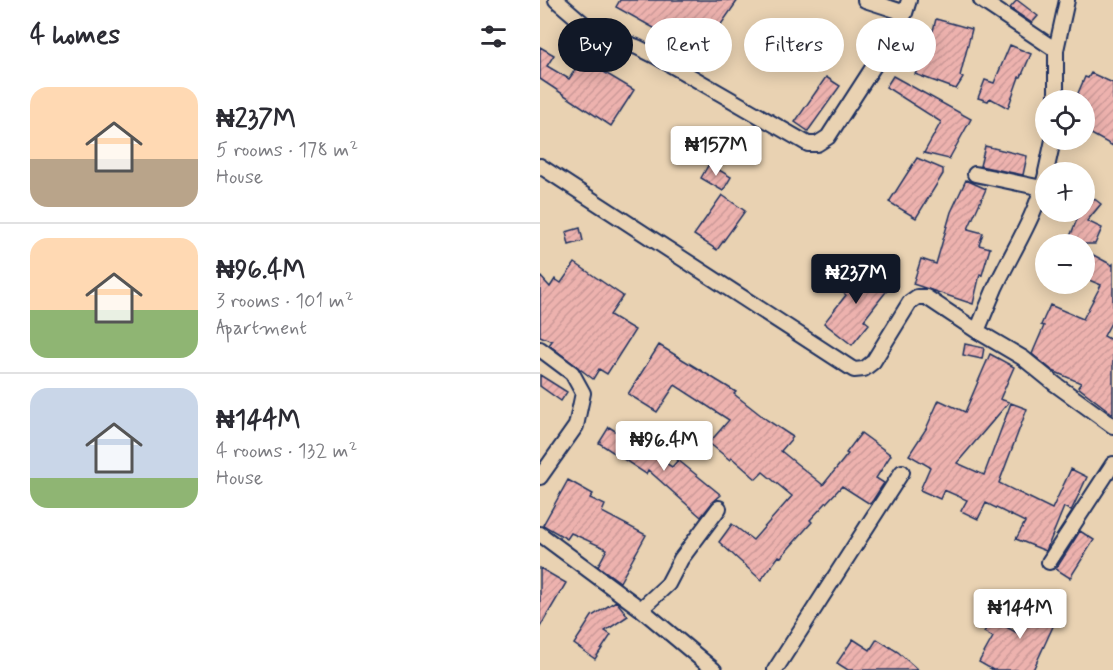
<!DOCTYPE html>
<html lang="en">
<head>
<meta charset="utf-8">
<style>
  body { margin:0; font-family:Mynerve,sans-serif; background:#f7f7f7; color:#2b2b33; height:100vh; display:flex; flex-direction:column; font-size:22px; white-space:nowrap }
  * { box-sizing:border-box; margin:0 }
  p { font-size:20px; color:#7c7c81 }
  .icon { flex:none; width:33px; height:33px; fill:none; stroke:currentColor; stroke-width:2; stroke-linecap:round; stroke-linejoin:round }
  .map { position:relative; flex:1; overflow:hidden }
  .panel { display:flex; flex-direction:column; background:#fff; width:540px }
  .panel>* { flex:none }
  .guide { position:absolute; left:18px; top:18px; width:465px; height:54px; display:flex; gap:12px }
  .fabs { position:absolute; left:495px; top:90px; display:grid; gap:12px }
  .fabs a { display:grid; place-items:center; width:60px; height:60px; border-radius:50%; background:#fff; box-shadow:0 3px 15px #0003; font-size:30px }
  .price { position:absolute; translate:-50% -51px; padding:0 14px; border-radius:6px; background:#fff; color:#222; font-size:20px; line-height:39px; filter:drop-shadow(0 2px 3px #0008) }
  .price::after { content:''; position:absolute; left:50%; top:36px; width:18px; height:14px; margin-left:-9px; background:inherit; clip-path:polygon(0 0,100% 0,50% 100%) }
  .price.on { background:#111827; color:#fff }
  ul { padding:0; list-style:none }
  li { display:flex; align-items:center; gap:18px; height:150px; padding:0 30px }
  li+li { border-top:2px solid #e1e1e2 }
  li span { display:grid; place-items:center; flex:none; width:168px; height:120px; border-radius:18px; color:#555 }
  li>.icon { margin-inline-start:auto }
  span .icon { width:72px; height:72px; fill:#fffc; stroke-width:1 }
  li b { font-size:26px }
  h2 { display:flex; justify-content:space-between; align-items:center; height:72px; padding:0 30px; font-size:26px }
  .chip { padding:0 21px; border-radius:27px; background:#fff; box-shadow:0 3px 15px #0003; font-size:21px; line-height:54px }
  .chip.on { background:#111827; color:#fff }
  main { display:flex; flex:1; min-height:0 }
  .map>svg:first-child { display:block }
  .building { fill:url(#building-hatch); stroke:#1b2f5e; stroke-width:1.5 }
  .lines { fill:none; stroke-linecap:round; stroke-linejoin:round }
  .street-casing { stroke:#1b2f5e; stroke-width:18 }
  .street { stroke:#e9d2b2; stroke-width:14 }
</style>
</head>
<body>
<main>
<section class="panel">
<h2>4 homes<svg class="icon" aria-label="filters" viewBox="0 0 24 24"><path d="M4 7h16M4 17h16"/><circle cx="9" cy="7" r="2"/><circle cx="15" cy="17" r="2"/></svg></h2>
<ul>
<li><span style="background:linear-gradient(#ffd9b3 60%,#b9a48a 0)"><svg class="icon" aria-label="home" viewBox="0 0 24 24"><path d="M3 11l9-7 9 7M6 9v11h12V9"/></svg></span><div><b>₦237M</b><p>5 rooms · 178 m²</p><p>House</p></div></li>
<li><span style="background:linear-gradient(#ffd9b3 60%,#8fb573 0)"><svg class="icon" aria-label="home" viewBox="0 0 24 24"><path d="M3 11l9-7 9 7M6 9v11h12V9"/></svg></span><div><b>₦96.4M</b><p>3 rooms · 101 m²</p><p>Apartment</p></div></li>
<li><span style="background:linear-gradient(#c9d6e8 75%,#8fb573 0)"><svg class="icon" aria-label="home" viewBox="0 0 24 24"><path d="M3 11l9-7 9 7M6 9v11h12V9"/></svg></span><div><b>₦144M</b><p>4 rooms · 132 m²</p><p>House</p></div></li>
</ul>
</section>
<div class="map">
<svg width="573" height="670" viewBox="0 0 573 670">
  <defs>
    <pattern id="building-hatch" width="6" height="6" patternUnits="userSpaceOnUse" patternTransform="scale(1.5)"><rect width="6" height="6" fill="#edb2ae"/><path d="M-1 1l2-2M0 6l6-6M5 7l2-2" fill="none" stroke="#cb9998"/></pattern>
  </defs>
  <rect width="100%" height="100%" fill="#e9d2b2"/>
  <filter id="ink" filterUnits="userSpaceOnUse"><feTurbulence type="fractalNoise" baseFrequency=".0167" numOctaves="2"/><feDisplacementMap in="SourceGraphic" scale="12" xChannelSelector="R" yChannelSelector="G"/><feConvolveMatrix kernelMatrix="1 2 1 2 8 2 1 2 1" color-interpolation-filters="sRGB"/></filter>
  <g filter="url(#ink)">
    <!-- building -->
    <path class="building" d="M80,0H198L159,56L130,37L76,7Z
      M477,0L498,16L492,23L470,8Z
      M396,19L432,29L420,76L423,78L416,89L375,74L387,54Z
      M470,45L491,54L481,77H479L468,108L450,98L448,101L438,98L445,80L454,83Z
      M0,47L14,55L7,66L29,79L48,50L68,62L62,71L94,90L71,126L0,79Z
      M551,73L573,83V146L544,130V100H535L545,77L548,78Z
      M353,76L431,119L409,159L384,153L401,122L346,87Z
      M286,77L300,86L268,131L255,122Z
      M445,146L487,156L483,175L440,166Z
      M377,158L403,169V174L376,218L349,202Z
      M169,164L191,177L183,191L161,178Z
      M426,180L446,189L428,229L443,233L439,245L450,248L442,275L440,274L433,304L373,284L381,259L396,264L411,212Z
      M182,195L205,211L177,250L154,235Z
      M552,197L561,204L547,221L562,228L555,244H527L540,212H544V206Z
      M40,228L43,241L29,245L26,232Z
      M544,250L572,265L573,264V319L564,336L573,341V414L538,387L541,383L513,371L492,354L504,326L501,325L510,305L543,319L561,285L544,278Z
      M35,263L83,296L70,315L95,330L67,374L59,369L53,379L9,345L12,341L0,336V276L10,287L15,279L21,283Z
      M321,266L349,288L324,320L329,324L312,345L284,323L306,295L301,291Z
      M425,344L444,348L442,359L423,355Z
      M119,345L196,392L194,394L227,420L253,437L241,451L283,485L308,454L306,453L321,433L351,455L336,478L344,483L333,500L330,504L302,486L270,520L272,522L241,557L239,556L221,580L179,542L192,524L213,540L252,496L223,472L216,479L192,458L190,460L169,443L189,420L135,385L117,412L88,394Z
      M450,354L474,367L460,399L469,402L417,463L444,475L471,403L487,409L459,483L512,509L531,469L547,477L531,511L524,507L506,551L476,539L485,522L446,503L438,519L421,511L427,500L404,490L400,499L380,490L390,467L369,455L386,429L399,400L425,412Z
      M0,375L27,392L21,401L0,386Z
      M69,427L132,467L138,460L181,495L172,503L161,517L108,470L106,474L59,443Z
      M28,480L53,494L50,498L65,505L62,512L106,535L80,582L58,566L67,549L31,533L27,539L3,525Z
      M540,531L554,540L530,578L516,569Z
      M0,568L26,583L0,627Z
      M497,599L521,609L493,670H453L439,662L453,637L444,632L452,619L479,634L493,603Z
      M76,601L88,616L65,631L71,635L55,659L34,644L52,616Z
      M313,639L330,650L337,639L358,652L378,670H308L297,663Z"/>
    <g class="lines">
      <!-- street casing -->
      <g class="street-casing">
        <path id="street" d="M16,0L51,30L97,47L117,57L268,144H277L288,137L352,38L365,13
          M325,0L365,13L369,0
          M441,0L516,50L527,0
          M516,50V100
          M0,166L314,370L324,369L333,362L370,302L377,297H386L437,331L483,358L515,384L573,426
          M506,172L513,140
          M435,174L502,188
          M437,331C443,317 449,302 455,288C473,250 496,216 506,174
          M0,349L32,373L43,393L36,426L0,477
          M0,534L101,609L174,670
          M509,562L573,464
          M101,609L128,584L141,559L179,508
          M235,670L362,472"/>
      </g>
      <!-- street -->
      <use href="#street" class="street"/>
    </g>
  </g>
</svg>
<div class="fabs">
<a><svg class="icon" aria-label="locate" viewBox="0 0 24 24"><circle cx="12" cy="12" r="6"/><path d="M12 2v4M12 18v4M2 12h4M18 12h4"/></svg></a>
<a>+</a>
<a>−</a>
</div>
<b class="price" style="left:176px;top:177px">₦157M</b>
<b class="price on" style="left:316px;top:305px">₦237M</b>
<b class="price" style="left:124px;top:472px">₦96.4M</b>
<b class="price" style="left:480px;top:640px">₦144M</b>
<div class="guide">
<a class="chip on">Buy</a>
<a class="chip">Rent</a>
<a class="chip">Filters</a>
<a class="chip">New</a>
</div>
</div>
</main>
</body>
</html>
